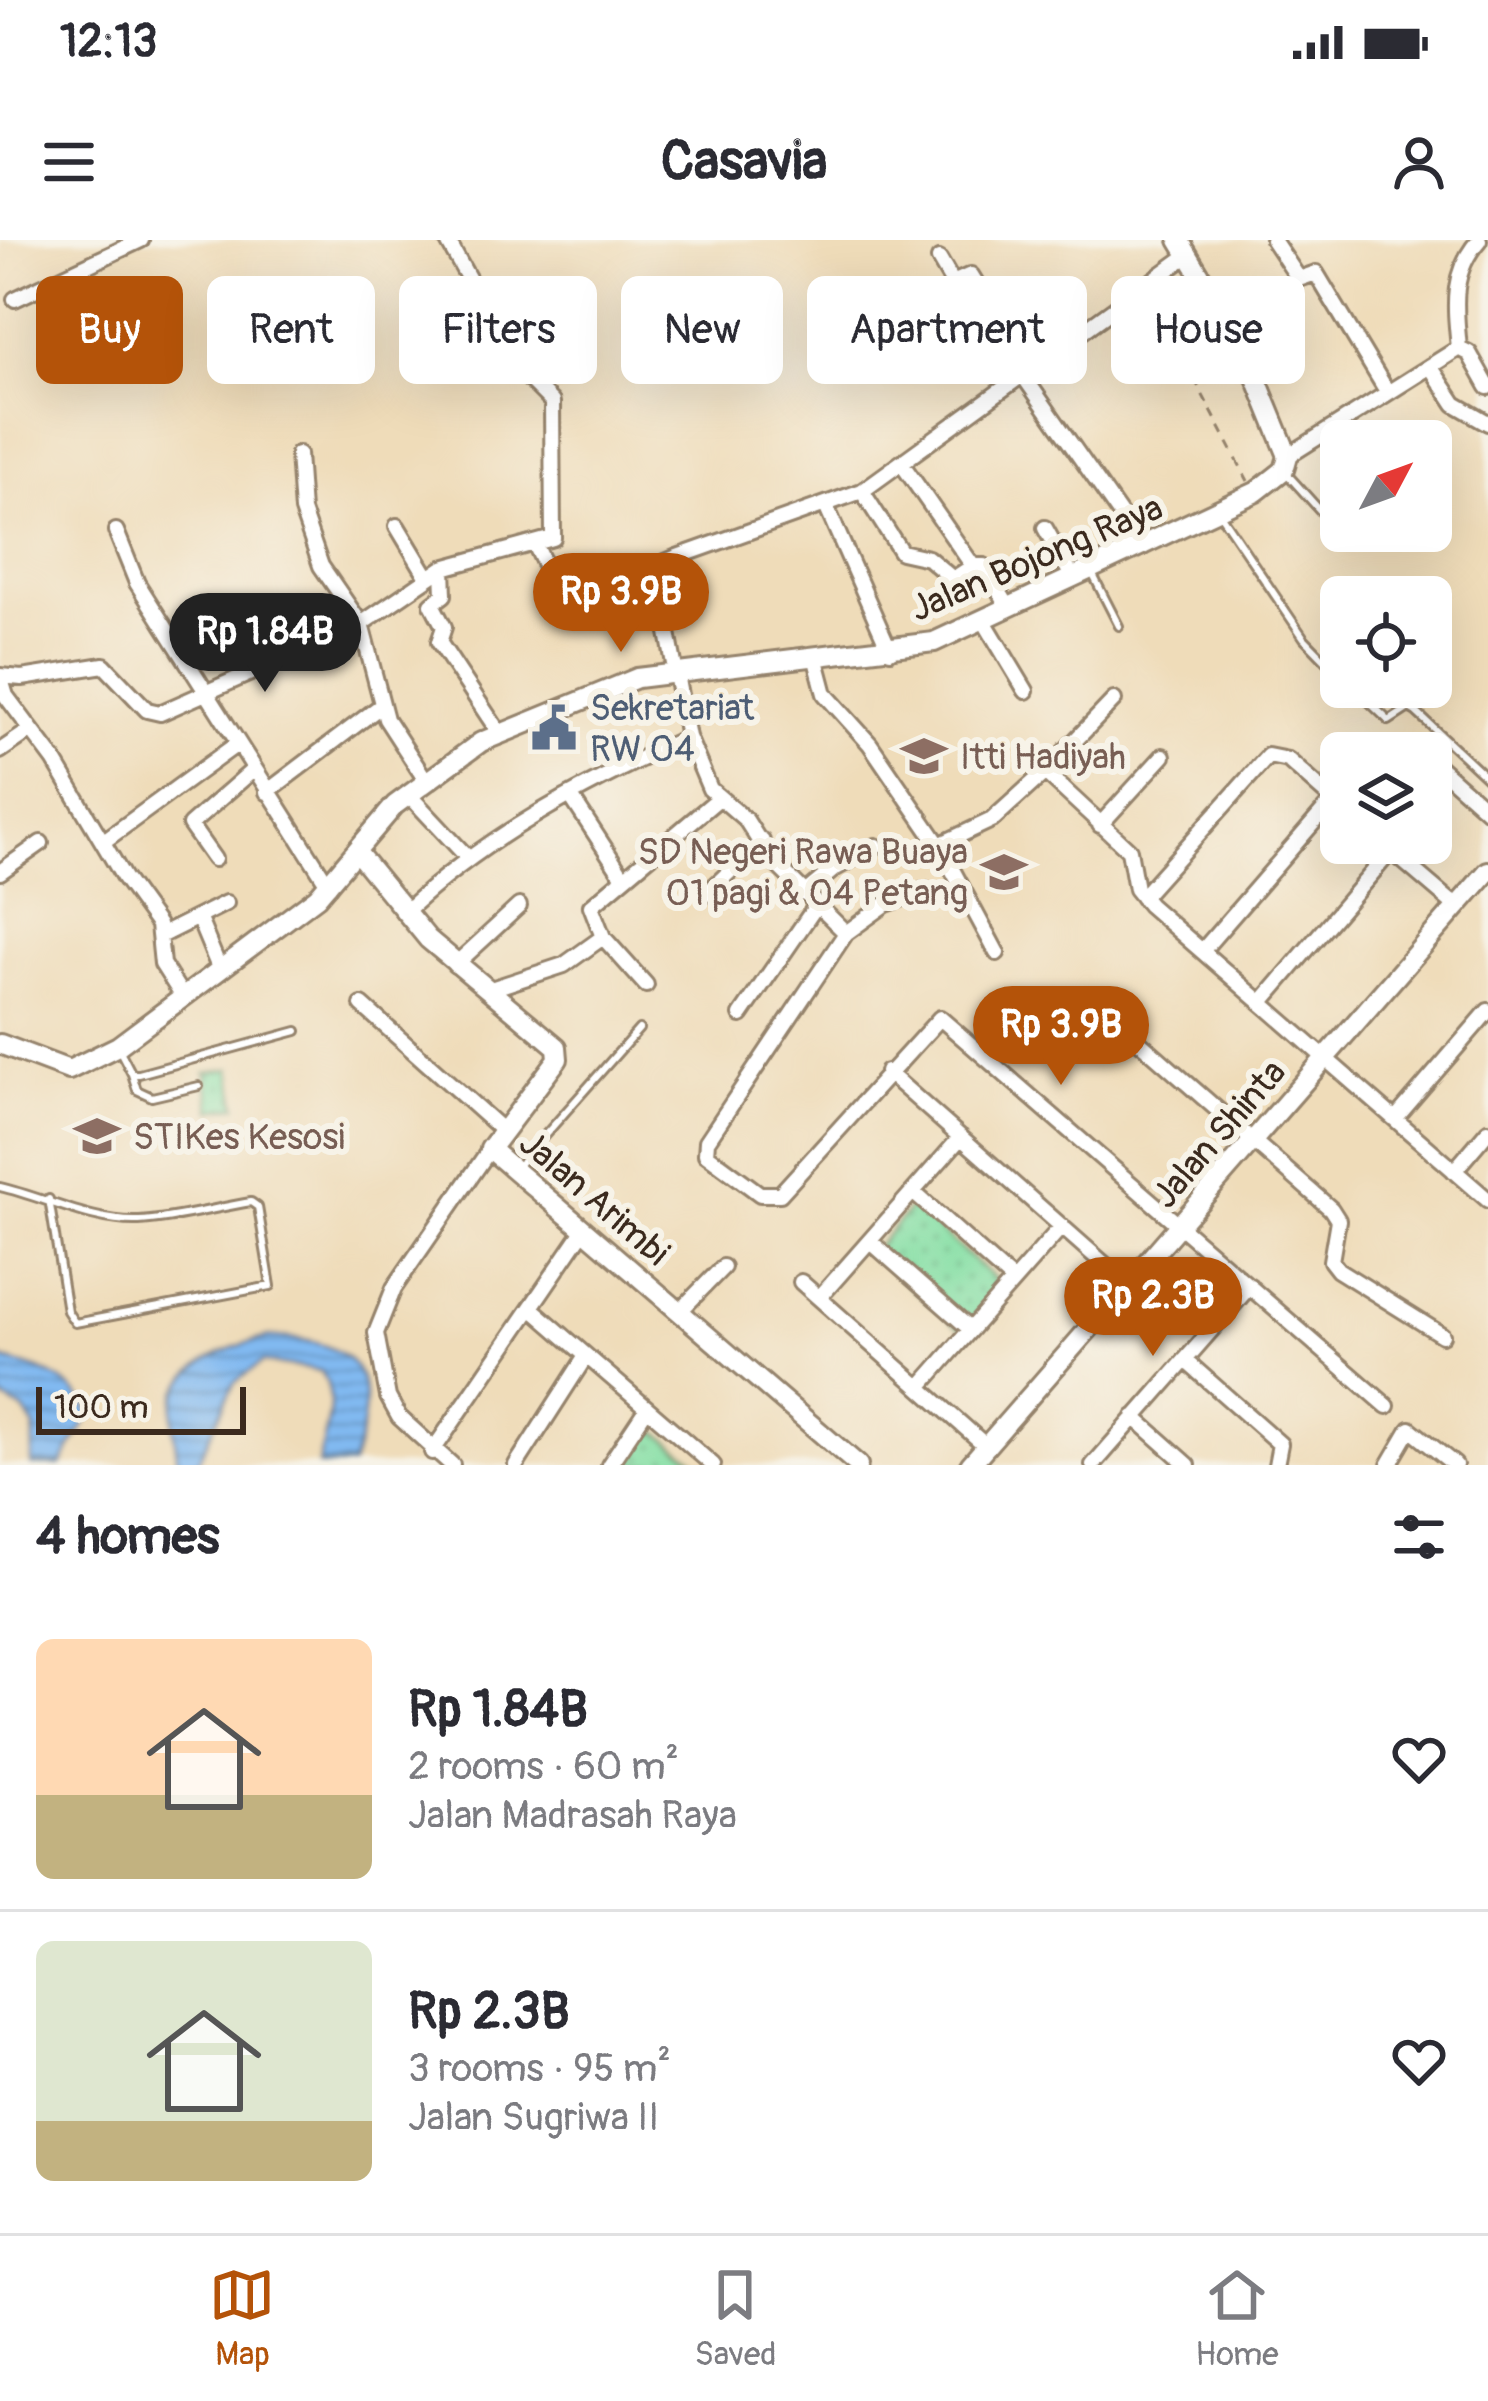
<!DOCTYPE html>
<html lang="en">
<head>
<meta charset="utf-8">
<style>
  body { margin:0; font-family:Pangolin,sans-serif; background:#f7f7f7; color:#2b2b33; height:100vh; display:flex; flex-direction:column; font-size:45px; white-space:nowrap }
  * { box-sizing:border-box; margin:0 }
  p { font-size:39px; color:#7c7c81 }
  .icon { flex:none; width:66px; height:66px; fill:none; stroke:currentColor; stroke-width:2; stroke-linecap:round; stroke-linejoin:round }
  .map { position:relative; height:1225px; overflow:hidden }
  .details { display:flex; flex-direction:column; background:#fff; flex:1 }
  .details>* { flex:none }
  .guide { position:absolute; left:36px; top:36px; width:1416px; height:108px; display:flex; gap:24px }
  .needle { width:78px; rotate:49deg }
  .controls { position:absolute; left:1320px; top:180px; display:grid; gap:24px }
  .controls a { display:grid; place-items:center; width:132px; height:132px; border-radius:18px; background:#fff; box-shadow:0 12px 48px #0002; font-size:60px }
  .scale { position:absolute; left:36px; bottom:30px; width:210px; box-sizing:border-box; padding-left:12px; border:6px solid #3b2a1e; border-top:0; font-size:33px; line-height:42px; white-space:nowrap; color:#3b2a1e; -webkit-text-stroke:9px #f7f3e8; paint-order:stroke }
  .price { position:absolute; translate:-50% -102px; padding:0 27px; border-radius:42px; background:#b45309; color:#fff; font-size:39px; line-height:78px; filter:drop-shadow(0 3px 6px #0008) }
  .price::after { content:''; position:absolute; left:50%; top:72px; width:36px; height:27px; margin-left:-18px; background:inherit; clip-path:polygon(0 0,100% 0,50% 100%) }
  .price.active { background:#222; color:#fff }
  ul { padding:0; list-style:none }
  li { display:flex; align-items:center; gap:36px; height:300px; padding:0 36px }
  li+li { border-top:3px solid #e1e1e2 }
  li span { display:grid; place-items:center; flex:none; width:336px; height:240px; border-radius:18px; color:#555 }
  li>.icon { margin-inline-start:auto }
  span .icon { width:144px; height:144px; fill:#fffc; stroke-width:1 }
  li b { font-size:51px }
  h2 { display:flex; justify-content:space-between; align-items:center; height:144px; padding:0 36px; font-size:51px }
  .pill { padding:0 42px; border-radius:18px; background:#fff; box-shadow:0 12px 48px #0002; font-size:42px; line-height:108px }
  .pill.active { background:#b45309; color:#fff }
  .status { display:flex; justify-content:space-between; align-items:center; height:84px; padding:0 60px; background:#fff; direction:ltr }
  .status svg { height:33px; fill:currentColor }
  header { display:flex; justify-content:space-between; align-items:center; height:156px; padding:0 36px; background:#fff; font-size:54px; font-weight:800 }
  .menu { display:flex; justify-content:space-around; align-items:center; height:168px; border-top:3px solid #e1e1e2; background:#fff; font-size:33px; color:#7c7c81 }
  .menu a { display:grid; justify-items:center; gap:6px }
  .menu .active { color:#b45309 }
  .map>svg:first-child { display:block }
  .grass { fill:url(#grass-dots); stroke:#608462; stroke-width:3 }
  .water { fill:url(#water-rules); stroke:#5e7288; stroke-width:3 }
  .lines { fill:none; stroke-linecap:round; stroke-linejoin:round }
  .lane-casing { stroke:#95836c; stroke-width:12 }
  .street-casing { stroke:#95836c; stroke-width:20 }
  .secondary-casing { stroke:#95836c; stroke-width:24 }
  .path { stroke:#95836c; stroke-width:3; stroke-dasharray:9 9; stroke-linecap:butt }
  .lane { stroke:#fff; stroke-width:6 }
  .street { stroke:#fff; stroke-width:14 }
  .secondary { stroke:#fff; stroke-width:18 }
  .labels { text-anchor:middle; stroke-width:12; stroke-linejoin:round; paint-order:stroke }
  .street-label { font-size:36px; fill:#3b2a1e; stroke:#f7f3e8 }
  .service-label { font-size:36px; fill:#4e5e75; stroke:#f7f3e8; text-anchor:start }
  .education-label { font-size:36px; fill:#785e54; stroke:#f7f3e8; text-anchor:start }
</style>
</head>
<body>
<div class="status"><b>12:13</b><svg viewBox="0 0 49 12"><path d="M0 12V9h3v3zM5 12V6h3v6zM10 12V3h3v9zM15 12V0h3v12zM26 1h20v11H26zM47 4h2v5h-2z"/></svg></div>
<header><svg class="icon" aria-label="menu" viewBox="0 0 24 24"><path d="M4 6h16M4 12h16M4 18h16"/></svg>Casavia<svg class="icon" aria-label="person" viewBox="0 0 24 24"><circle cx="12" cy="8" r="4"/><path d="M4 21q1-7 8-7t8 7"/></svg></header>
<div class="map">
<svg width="1488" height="1225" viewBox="0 0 1488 1225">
  <defs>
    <pattern id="grass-dots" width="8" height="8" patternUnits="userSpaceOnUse" patternTransform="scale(3)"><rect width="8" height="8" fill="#85dfa5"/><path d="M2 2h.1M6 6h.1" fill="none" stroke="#74c08e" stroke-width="1.8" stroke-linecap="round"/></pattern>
    <pattern id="water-rules" width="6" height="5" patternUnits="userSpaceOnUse" patternTransform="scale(3)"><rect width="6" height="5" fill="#81b9f1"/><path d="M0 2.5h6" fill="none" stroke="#6b97c3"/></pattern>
  </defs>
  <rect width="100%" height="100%" fill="#f7f3e8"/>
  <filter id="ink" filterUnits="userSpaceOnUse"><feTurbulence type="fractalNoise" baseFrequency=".00833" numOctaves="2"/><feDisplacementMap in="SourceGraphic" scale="24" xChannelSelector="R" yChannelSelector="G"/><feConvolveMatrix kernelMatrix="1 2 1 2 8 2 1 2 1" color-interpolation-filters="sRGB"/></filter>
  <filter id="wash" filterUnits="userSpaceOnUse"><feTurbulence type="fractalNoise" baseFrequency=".004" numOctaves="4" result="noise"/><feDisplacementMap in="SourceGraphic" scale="48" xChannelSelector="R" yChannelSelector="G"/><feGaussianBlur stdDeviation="2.7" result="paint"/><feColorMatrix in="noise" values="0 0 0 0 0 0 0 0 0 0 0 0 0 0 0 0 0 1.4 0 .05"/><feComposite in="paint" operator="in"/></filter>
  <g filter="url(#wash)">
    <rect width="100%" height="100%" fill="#efdcb9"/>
    <!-- grass -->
    <path class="grass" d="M231,829L237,866L212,870L206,832Z
      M912,966L1003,1046L963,1092L871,1013Z
      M653,1189L701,1225H629Z"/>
    <!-- water -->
    <path class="water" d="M270,1097C366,1100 380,1141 352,1225H318C324,1193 340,1160 321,1131L263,1122L234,1143L196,1225H178C177,1209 173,1193 173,1177C172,1126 230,1106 270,1097Z
      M0,1119C37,1128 74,1137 90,1174L61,1225H31L35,1187L24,1171L0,1157Z"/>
  </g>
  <g filter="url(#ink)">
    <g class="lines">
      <!-- lane casing -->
      <g class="lane-casing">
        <path id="lane" d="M1288,235L1344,297L1362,291
          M1220,274L1304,398L1341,436
          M1092,333L1119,386
          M1353,447L1389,481L1409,468L1416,472L1488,539
          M119,809L132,834H139L297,791
          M132,834L137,850L152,857L199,846
          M515,929L639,789
          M0,947C44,957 94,983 139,981C176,979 214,968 251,962L258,967L271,1046L75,1083L67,1071L49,959"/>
      </g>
      <!-- street casing -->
      <g class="street-casing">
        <path id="street" d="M1273,0L1299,39L1316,33L1388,153
          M1479,0C1450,33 1455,67 1459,108L1469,113L1488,147
          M939,19L953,43L971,35L990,66L1004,64L1015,82L1005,98L1008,114L1143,307
          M15,59L141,0
          M1430,126L1455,164L1488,183
          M298,214L302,271L321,326L361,384L386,479L425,539
          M1288,216L1459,108
          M902,224L973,326
          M862,251L901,312L928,318L953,339L973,326H984L1009,368
          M826,266L890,411
          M397,286L427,336
          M1045,288L1073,338
          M116,291L137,343L329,646
          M535,304L564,366L677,317L862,251L1188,15
          M443,328L444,355L432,364L444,387L439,402L500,494
          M647,329L666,382L688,497L710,549L746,580L770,618L846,693L707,901L706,914L760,954H780L940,778L1387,1166
          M984,381L1026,451
          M816,420L825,454L870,504L939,605L992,580L1045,532L1129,610L1136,649L1149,665L1488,960
          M0,436L22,438L104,425L147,470L160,473L361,384L443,328L553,298L552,162L519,129L447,0
          M0,436L6,456L54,520L124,638L158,685L162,724L183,757
          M0,511L31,490
          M1433,522L1488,571
          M1045,532L1114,460
          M267,552L382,465
          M408,554L469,619
          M570,555L624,638
          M1100,585L1163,516
          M104,601L237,504
          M1382,603L1457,667
          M939,605L997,713
          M214,619L190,585L253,530
          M0,632L41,603
          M804,654L834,629L876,606
          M705,655L762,601
          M1142,657L1268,516L1288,520L1341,567
          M404,673C485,596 586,543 688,497
          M198,677L226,663
          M846,693L886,664L925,650
          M162,695L198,677L220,730
          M1203,710L1333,560
          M455,725L519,666
          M646,745L603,697L591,666L718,559
          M488,750L564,725L603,697
          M1262,762L1391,611
          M362,765L503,891
          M1101,768L1331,969L1338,980L1331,1021L1338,1030L1442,1095
          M741,775L816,666
          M887,832L1129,1046
          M1395,879L1488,771
          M1454,931L1488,891
          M913,952L1013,1041
          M870,1001L970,1089
          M801,1042L986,1206
          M819,1058L961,897
          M531,1068L713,1225
          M679,1072L723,1027
          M1185,1120L1280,1204L1276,1225
          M920,1147L1062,986
          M1134,1177L1188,1225
          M432,1212L583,991
          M452,1225L399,1177L388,1157L376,1093L394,1048L490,909
          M516,1225L586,1116
          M609,1225L647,1168
          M1093,1225L1250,1046
          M1389,1225L1410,1189L1455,1225"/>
      </g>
      <!-- secondary casing -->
      <g class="secondary-casing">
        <path id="secondary" d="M356,611L428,699L557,807L558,819L490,909L858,1225
          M0,804L69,830L118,806L317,657L395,565L481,502L637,438L934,402L1256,252L1284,230L1288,216L1243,106L1179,0
          M970,1225L1488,631"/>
      </g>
      <!-- path -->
      <path class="path" d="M1186,123L1248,241"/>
      <!-- lane -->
      <use href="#lane" class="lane"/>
      <!-- street -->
      <use href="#street" class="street"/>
      <!-- secondary -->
      <use href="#secondary" class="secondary"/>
    </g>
  </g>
  <!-- icons -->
  <defs>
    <g id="civic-bare" transform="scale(3.6)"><path d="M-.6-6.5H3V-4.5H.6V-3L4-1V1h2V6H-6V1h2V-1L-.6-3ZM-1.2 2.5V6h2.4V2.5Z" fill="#5c6f8a" stroke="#f7f3e8" stroke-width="2.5" paint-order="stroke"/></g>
    <g id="school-bare" transform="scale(3.6)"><path d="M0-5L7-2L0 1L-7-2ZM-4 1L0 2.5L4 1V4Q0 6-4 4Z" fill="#8d6e63" stroke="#f7f3e8" stroke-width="2.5" paint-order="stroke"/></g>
    <g id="university-bare" transform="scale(3.6)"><path d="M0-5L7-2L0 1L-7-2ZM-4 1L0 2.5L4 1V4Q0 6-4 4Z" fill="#8d6e63" stroke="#f7f3e8" stroke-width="2.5" paint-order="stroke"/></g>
  </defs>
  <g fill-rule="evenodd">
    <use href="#civic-bare" x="554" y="488"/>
    <use href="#school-bare" x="924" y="516"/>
    <use href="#school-bare" x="1004" y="632"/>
    <use href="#university-bare" x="97" y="896"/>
  </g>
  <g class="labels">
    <!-- street labels -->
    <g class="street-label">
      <text transform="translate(1036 317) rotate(-23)" y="13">Jalan Bojong Raya</text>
      <text transform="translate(1218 893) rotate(-49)" y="13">Jalan Shinta</text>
      <text transform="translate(595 957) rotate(41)" y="13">Jalan Arimbi</text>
    </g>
    <!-- service labels -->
    <g class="service-label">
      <text x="590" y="480">Sekretariat<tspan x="590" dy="41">RW 04</tspan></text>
    </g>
    <!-- education labels -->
    <g class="education-label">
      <text x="960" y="529">Itti Hadiyah</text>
      <text x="968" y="624" text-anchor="end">SD Negeri Rawa Buaya<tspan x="968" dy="41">01 pagi &amp; 04 Petang</tspan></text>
      <text x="133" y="909">STIKes Kesosi</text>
    </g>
  </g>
</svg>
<div class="controls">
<a><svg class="needle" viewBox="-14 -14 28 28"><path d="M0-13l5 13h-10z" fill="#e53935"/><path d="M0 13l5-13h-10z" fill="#7c7c81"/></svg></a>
<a><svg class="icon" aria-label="locate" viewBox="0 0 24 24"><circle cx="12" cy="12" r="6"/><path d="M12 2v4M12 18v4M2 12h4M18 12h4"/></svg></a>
<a><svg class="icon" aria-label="layers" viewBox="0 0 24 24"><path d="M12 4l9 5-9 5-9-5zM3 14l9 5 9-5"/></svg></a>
</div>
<div class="scale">100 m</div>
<b class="price" style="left:621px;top:415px">Rp 3.9B</b>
<b class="price active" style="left:265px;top:455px">Rp 1.84B</b>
<b class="price" style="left:1061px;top:848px">Rp 3.9B</b>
<b class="price" style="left:1153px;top:1119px">Rp 2.3B</b>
<div class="guide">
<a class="pill active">Buy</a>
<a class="pill">Rent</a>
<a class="pill">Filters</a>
<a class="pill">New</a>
<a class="pill">Apartment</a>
<a class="pill">House</a>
</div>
</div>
<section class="details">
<h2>4 homes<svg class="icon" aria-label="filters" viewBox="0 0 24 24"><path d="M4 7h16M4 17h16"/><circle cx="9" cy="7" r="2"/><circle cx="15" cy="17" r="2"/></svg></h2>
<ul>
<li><span style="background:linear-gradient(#ffd9b3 65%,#c2b280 0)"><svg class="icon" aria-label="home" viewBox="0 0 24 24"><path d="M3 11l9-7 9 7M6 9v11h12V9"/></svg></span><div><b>Rp 1.84B</b><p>2 rooms · 60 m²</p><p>Jalan Madrasah Raya</p></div><svg class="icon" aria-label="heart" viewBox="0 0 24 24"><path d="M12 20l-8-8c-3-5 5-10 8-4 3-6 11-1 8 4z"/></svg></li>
<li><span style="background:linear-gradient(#dfe7d0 75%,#c2b280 0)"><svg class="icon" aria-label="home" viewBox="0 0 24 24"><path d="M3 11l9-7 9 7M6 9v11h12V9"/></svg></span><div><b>Rp 2.3B</b><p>3 rooms · 95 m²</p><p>Jalan Sugriwa II</p></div><svg class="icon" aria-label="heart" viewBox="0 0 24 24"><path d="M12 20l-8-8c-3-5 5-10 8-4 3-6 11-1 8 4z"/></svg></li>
</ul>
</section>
<nav class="menu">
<a class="active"><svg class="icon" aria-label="map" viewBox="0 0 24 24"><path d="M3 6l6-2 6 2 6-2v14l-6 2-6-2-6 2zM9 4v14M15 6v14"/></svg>Map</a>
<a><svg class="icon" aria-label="saved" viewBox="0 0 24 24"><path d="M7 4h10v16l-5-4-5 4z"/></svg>Saved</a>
<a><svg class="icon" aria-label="home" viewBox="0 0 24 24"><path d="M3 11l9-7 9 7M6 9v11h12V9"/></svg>Home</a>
</nav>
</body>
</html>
